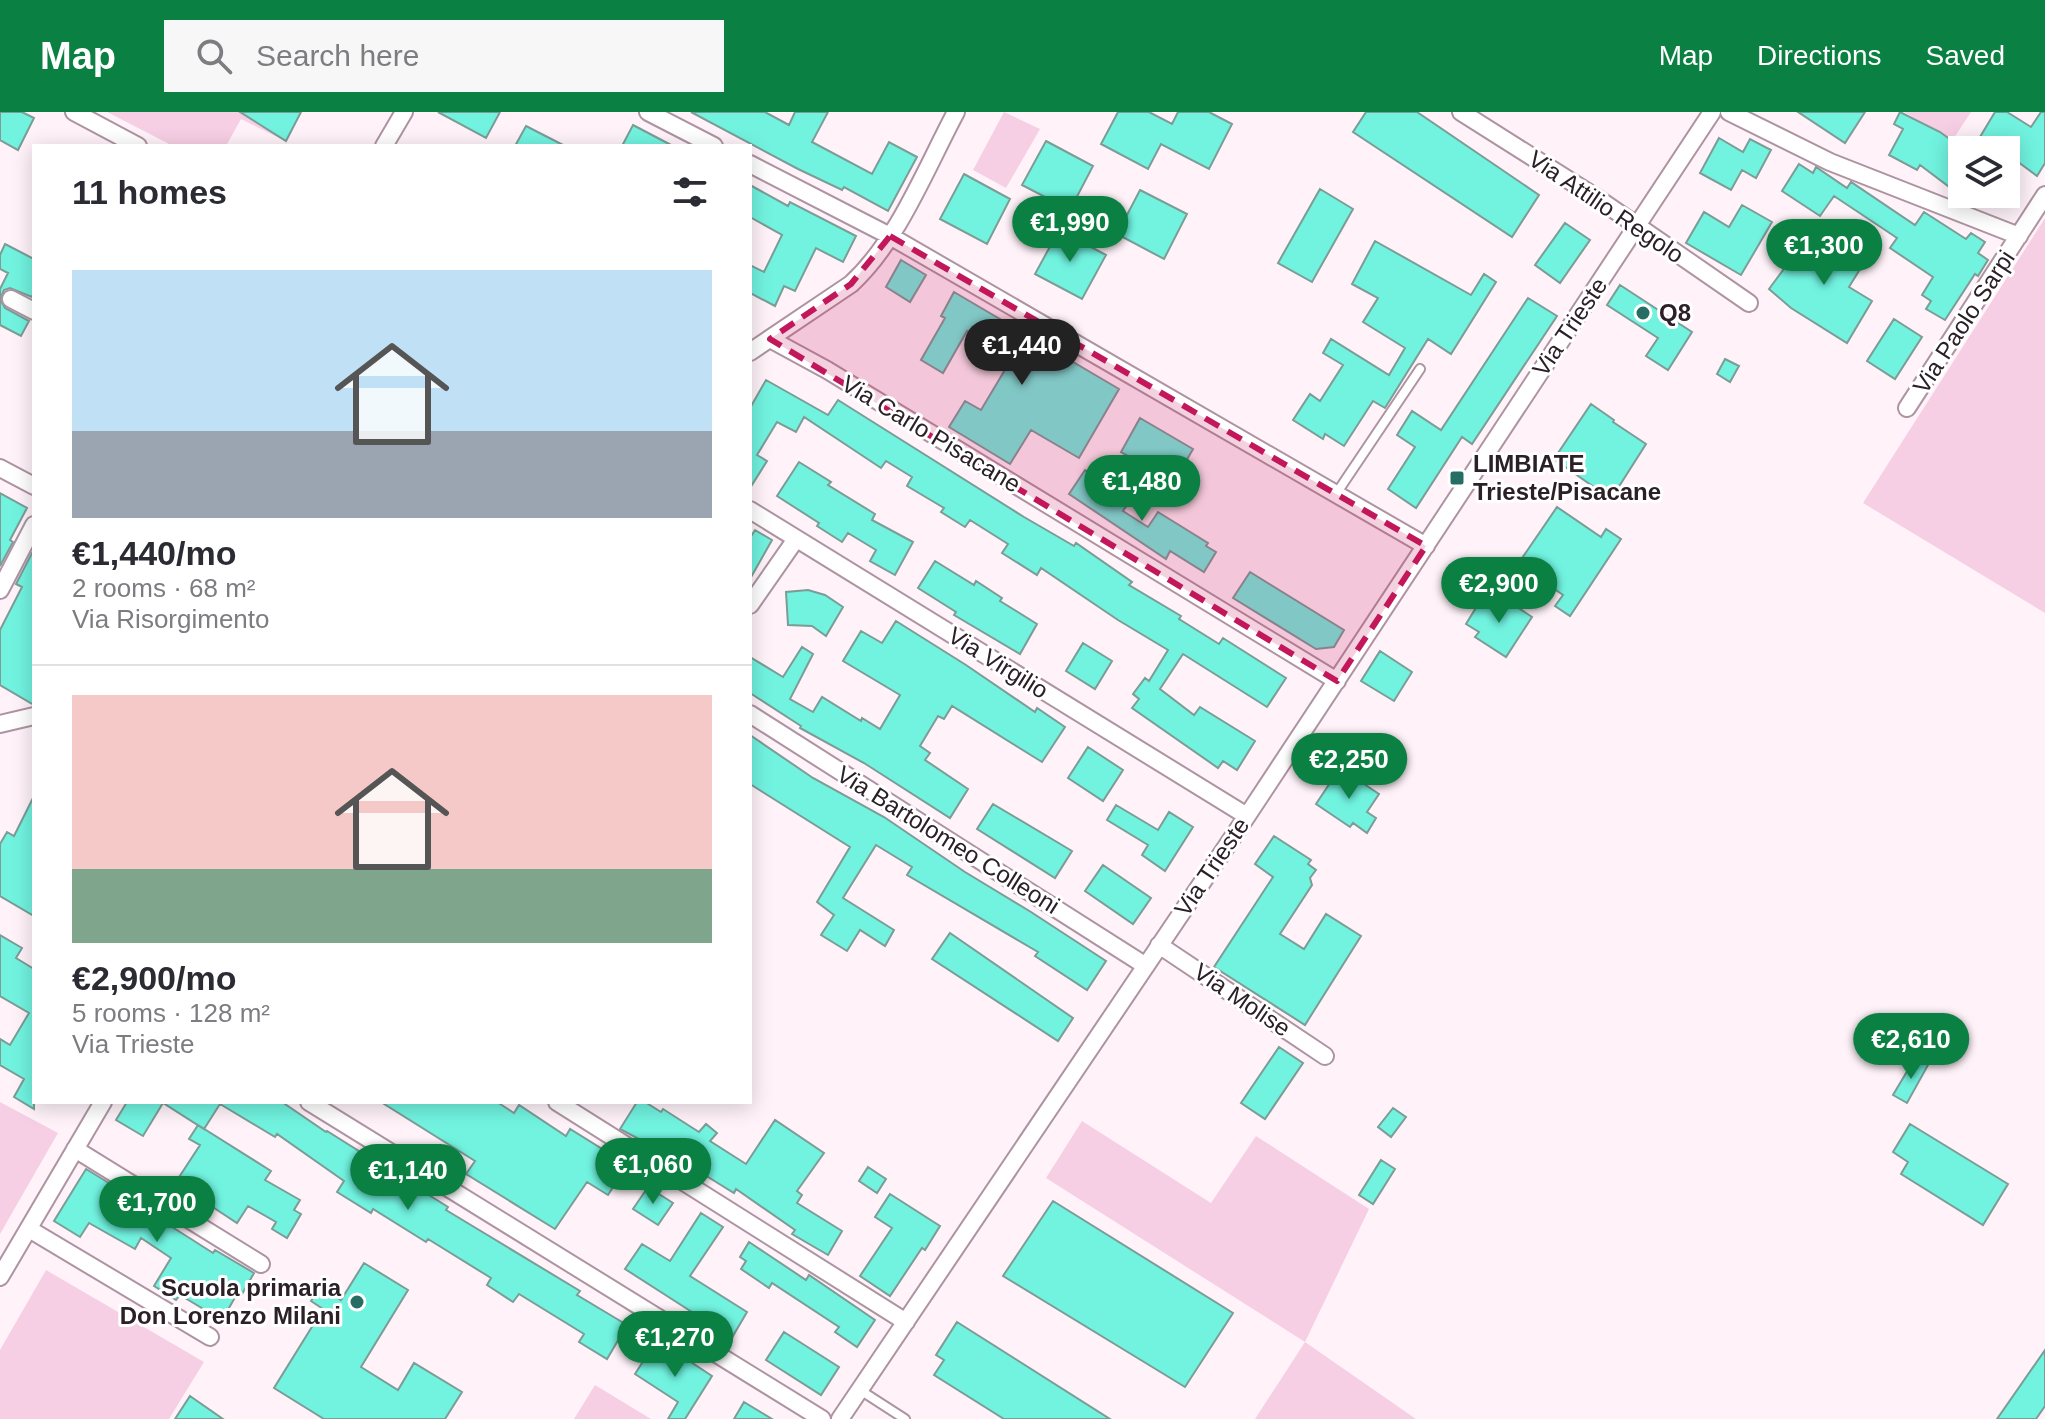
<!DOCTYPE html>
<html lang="en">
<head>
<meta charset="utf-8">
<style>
  body { margin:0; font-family:Arial,sans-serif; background:#f7f7f7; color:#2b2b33; height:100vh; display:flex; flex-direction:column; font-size:30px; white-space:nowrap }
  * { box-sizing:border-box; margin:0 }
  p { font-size:26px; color:#7c7c81 }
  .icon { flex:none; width:44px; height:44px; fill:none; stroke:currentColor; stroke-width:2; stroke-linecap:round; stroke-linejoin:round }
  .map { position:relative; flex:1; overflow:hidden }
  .drawer { position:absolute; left:32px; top:32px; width:720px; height:960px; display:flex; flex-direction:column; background:#fff; border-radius:0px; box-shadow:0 4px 20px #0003 }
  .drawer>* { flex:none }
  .fabs { position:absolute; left:1948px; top:24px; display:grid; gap:16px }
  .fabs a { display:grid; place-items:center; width:72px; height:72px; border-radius:0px; background:#fff; box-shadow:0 4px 20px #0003; font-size:40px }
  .price { position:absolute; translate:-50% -68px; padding:0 18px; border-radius:28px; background:#0b8043; color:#fff; font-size:26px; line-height:52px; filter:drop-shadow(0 2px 4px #0008) }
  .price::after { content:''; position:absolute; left:50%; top:48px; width:24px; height:18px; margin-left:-12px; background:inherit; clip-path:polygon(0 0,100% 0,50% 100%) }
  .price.active { background:#222; color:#fff }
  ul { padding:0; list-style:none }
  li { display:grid; align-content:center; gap:16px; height:424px; padding:0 40px }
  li+li { border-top:2px solid #e1e1e2 }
  li span { display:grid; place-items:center; height:248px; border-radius:0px; color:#555 }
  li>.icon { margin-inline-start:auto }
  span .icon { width:144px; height:144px; fill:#fffc; stroke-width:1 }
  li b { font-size:34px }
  h2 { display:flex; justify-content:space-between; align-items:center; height:96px; padding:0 40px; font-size:34px }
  header { display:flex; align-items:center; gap:48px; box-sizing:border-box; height:112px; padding:0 40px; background:#0b8043; color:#fff }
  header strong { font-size:38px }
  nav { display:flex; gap:44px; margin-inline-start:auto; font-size:28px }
  .search { width:560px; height:72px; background:#f7f7f7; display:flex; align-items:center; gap:20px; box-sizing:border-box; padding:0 28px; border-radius:0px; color:#7c7c81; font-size:30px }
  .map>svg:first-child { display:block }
  .green { fill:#f7cfe4 }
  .building { fill:#71f3e0; stroke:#7c9c96; stroke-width:2 }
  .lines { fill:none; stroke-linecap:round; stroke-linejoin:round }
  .service-casing { stroke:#ae94a2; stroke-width:12 }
  .minor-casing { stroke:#ae94a2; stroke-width:20 }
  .service { stroke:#fff; stroke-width:8 }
  .minor { stroke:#fff; stroke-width:16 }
  .marked { fill:#c2185b; fill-opacity:0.2; stroke:#c2185b; stroke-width:6; stroke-dasharray:16 10; stroke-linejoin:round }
  .poi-dot { fill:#266e64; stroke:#fff; stroke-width:3 }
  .labels { text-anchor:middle; stroke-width:6; stroke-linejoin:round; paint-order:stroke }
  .street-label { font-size:24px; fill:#2b2026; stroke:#fff }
  .poi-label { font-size:24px; font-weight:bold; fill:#2b2026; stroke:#fff; text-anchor:start }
</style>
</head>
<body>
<header>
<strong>Map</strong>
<div class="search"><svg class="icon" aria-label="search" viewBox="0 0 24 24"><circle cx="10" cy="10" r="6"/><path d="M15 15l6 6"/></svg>Search here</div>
<nav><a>Map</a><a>Directions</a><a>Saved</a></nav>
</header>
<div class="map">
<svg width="2045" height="1307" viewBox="0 0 2045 1307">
  <rect width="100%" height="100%" fill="#fff3f9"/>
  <!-- green -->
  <path class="green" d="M107,0H297L300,1L285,29L241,7L226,34H173Z
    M1004,0L1040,17L1006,76L973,58Z
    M1904,0H1971L1952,29L1943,22L1935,33L1920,26L1927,13Z
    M2045,106V501L1863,391Z
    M0,990L58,1021L0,1122Z
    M1082,1009L1211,1091L1256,1024L1369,1097L1305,1230L1416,1307H1255L1305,1230L1046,1066Z
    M46,1158L204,1250L169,1307H0V1238Z
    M595,1273L651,1307H574Z"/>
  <!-- building -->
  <path class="building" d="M0,0H22L34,6L18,38L0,28Z
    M240,0H301L286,29Z
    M438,0H500L486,26Z
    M691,0H765L789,13L795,0H828L812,30L872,62L889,30L917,45L888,99L844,75L842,78L798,57Z
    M1118,0H1149L1172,12L1178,0H1209L1232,12L1209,57L1161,32L1148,57L1101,32Z
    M1366,0H1417L1539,83L1512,125L1353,20Z
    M1798,0H1865L1845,31Z
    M1900,0L1940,20L1958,33L1950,44L1962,52V63L1952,77L1920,53L1917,58L1889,43L1903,17L1894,12Z
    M1995,0H2007L2031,15L2041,0H2045V51L2037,64L2006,41V38H2001L1980,25Z
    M633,13L673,34H622Z
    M526,14L565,34H515Z
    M1719,26L1743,40L1750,27L1771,38L1756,66L1742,58L1731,78L1700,61Z
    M1046,29L1093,54L1070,98L1022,73Z
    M1799,52L1813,61L1816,55L1847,76L1851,70L1915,113L1924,100L1966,127L1971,121L1985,130L1978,141L1988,148L1978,164L1975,162L1945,208L1926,197L1931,189L1922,183L1933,165L1890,136L1897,126L1834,84L1820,104L1782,79Z
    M964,62L1010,87L987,132L940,107Z
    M750,73L788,94L790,90L856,124L843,150L816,136L795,179L784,174L775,194L750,181V153L764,160L782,123L750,105Z
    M1320,77L1353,97L1312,170L1278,151Z
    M1140,78L1187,102L1164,147L1117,122Z
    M1742,93L1772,110L1741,163L1686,131L1704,100L1729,115Z
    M1565,111L1590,128L1560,171L1535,153Z
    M1059,118L1106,143L1082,187L1035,162Z
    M1823,121L1865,149L1849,175L1872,189L1847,231L1791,196L1769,177L1803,131L1812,137Z
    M1375,129L1471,183L1484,162L1496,170L1451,242L1428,227L1385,296L1373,289L1344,334L1325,322L1323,327L1293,308L1310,282L1320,289L1343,253L1323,241L1331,227L1389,263L1405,236L1363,210L1378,186L1352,172Z
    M5,132L34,147V181L32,185L10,176L4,178L0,187L5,196L29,209L21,224L0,213V177L8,161L0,157V143Z
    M901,148L926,163L910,190L886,175Z
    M1620,173L1692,220L1668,258L1646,244L1658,226L1607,193Z
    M954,180L1119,277L1079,346L1031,318L1010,352L949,315L965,289L981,298L1012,246L967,219L943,261L921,248L945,206L941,204Z
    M1528,186L1557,204L1472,332L1462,325L1416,396L1388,377L1415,335L1397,323L1412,299L1441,318Z
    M1894,207L1922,225L1895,267L1867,249Z
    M1725,247L1739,254L1730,270L1717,262Z
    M766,268L828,303L838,288L1024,405L1074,434L1076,431L1132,470L1129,473L1181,504L1179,507L1219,532L1223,526L1286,566L1267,595L1183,542L1160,577L1194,603L1200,595L1255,629L1237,658L1223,649L1218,656L1132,596L1139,587L1133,582L1145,566L1149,569L1168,538L1118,508L1041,456L1037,463L1002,441L1008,432L970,408L965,415L941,400L944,396L907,374L912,365L886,349L881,356L804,305L796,320L777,310L757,343L767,349L750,376V296Z
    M1591,292L1614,308L1613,310L1646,332L1611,387L1554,347Z
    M1140,306L1193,337L1174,370L1121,340Z
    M799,350L831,370L828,373L875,402L872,408L913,430L895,463L870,449L876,438L848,421L842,430L817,414L819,411L777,384Z
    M1085,358L1118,379L1120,375L1133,384L1123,399L1148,415L1158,400L1208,431L1206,434L1216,440L1204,460L1170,439L1166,447L1069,382Z
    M0,381L27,396L10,428L13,430L0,454Z
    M1557,395L1601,425L1606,417L1621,427L1570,504L1555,494L1563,483L1518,452Z
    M755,418L772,428L750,467V426Z
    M32,441L34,442V593L0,573V518L22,475L16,472Z
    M935,449L974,473L976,469L1002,486L1000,489L1037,512L1020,542L954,503L956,500L918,476Z
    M1250,460L1344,518L1334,535L1316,537L1233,486Z
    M808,478L825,483L843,495L826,524L812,514L788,513L786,480Z
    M1502,485L1532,505L1506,545L1475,525L1479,520L1466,512L1482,486L1495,495Z
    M896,509L966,553L1035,600L1037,596L1065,615L1042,650L952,594L944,607L938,604L920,634L930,641L925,648L968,677L950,706L864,651L800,616L801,614L750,581V545L783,565L802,535L813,542L790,587L813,600L822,585L861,609L862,606L880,617L900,583L843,549L861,519L882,531Z
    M1083,531L1112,549L1095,577L1066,559Z
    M1380,539L1412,560L1394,589L1361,569Z
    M750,623L813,666L884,705L965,760L1031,800L1106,849L1087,878L1035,844L1038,840L907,763L912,755L876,733L843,786L894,818L885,834L860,818L847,839L821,823L834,803L817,790L850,735L750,672Z
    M1088,635L1123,658L1103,689L1068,666Z
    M1340,656L1379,682L1367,700L1376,706L1367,721L1353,711L1350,715L1316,692Z
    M34,684V804L0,784V732L7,720L14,724Z
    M993,692L1072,739L1055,766L977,717Z
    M1116,693L1158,718L1169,700L1193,715L1165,759L1142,743L1148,733L1107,708Z
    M1274,724L1311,748L1308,752L1316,758L1310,766L1312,773L1280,822L1304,837L1326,802L1361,824L1305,913L1214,855L1273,765L1255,752Z
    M1103,753L1151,786L1133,812L1085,779Z
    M950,821L1073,906L1058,929L932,847Z
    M0,823L22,836L16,846L34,857V997L14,985L24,967L0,953V927L10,933L29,901L0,884Z
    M1279,935L1303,951L1265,1007L1241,991Z
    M1915,946L1928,953L1907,991L1893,983Z
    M127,990H282L326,1020L327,1019L448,1095L446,1098L580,1179L577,1183L627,1213L607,1247L579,1230L584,1222L519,1182L513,1190L487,1173L491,1166L428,1127L426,1130L373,1097L371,1101L337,1080L344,1069L277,1022L275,1025L220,992L204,1017L163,991L143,1024L116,1008Z
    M381,990H497L514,1001L519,993L566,1024L570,1017L604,1038L606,1034L630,1049L608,1083L587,1070L555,1117L466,1062L475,1049Z
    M637,990H645L661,1000L663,997L699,1020L706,1012L717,1021L710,1029L746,1052L775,1008L824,1041L797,1079L802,1083L797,1091L842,1119L828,1143L792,1122L795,1118L736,1077L734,1081L700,1060L707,1050L678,1028L669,1043L620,1017Z
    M1393,996L1406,1005L1391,1025L1378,1015Z
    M1910,1012L2008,1072L1983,1113L1901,1062L1908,1050L1893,1040Z
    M198,1013L271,1059L265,1068L300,1088L294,1098L301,1102L287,1126L272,1117L276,1110L248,1094L237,1111L205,1090L201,1095L172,1076L200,1033L189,1027Z
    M1381,1048L1395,1057L1373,1092L1359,1083Z
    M868,1055L886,1067L877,1081L859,1069Z
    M86,1057L171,1109L169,1113L213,1141L215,1138L254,1161L241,1184L237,1182L222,1208L180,1183L176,1188L154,1174L171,1146L141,1126L135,1137L89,1111L80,1125L54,1109Z
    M648,1075L673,1091L658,1113L633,1097Z
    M890,1082L940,1114L925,1138L922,1136L890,1184L860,1164L892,1116L875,1105Z
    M1053,1089L1233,1201L1185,1275L1003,1164Z
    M701,1101L723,1115L690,1164L747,1200L730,1229L693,1205L695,1202L625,1157L642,1132L670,1149Z
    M749,1130L806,1168L809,1163L875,1208L857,1235L835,1220L839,1215L772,1171L769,1176L741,1157L746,1149L740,1145Z
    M364,1151L408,1178L361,1255L398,1278L414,1251L462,1280L445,1307H324L274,1276L323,1197L311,1189L320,1175L341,1188Z
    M957,1210L1110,1307H1004L934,1263L944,1248L936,1243Z
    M784,1220L839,1255L821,1283L766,1248Z
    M653,1234L664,1241L668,1235L712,1264L685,1307H668L678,1290L635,1262Z
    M2045,1238V1294L2036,1307H1997Z
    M190,1284L223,1307H175Z
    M744,1290L772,1307H734Z"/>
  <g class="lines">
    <!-- service casing -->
    <g class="service-casing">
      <path id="service" d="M1336,382L1420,257
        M860,1278L905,1307"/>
    </g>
    <!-- minor casing -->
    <g class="minor-casing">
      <path id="minor" d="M74,0L138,34
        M648,0L714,34
        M1461,0L1597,86L1749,191
        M1729,0L1830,50L2019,124
        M384,34L404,0
        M750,52L890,124L1426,434
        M11,187L34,199
        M770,227L827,258L1337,569
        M750,240L851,172C898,129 926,56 956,0
        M1907,296L2045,83
        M0,356L34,374
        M750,398L1247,704
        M0,478L34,413
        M750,493L796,427
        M750,602L1146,854
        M0,612L34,604
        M1159,833L1325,944
        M309,990L822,1307
        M557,990L906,1210
        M75,1037L261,1152
        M29,1117L210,1225
        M0,1165L103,990
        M840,1307L1247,704L1712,0"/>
    </g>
    <!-- service -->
    <use href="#service" class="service"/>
    <!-- minor -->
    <use href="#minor" class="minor"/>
  </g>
  <!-- marked area -->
  <path class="marked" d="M890,124L1426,434L1337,569L770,227L851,172Z"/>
  <!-- markers -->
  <g class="poi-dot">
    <circle cx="1643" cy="201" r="8"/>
    <rect x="1449" y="358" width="16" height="16" rx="4"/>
    <circle cx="357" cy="1190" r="8"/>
  </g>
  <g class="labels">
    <!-- street labels -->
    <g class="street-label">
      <text transform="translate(1606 95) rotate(34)" y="8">Via Attilio Regolo</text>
      <text transform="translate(1964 210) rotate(-57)" y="8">Via Paolo Sarpi</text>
      <text transform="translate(1570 215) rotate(-56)" y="8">Via Trieste</text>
      <text transform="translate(931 322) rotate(31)" y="8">Via Carlo Pisacane</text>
      <text transform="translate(998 551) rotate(32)" y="8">Via Virgilio</text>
      <text transform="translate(948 728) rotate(32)" y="8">Via Bartolomeo Colleoni</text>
      <text transform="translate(1212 755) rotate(-56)" y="8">Via Trieste</text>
      <text transform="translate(1242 888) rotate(34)" y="8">Via Molise</text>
    </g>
    <!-- poi labels -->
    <g class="poi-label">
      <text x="1659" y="209">Q8</text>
      <text x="1473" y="360">LIMBIATE<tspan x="1473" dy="28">Trieste/Pisacane</tspan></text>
      <text x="341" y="1184" text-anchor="end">Scuola primaria<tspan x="341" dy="28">Don Lorenzo Milani</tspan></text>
    </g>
  </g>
</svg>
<div class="fabs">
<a><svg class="icon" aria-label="layers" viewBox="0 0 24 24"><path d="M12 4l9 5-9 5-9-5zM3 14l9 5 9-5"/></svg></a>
</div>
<b class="price" style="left:1070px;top:152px">€1,990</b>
<b class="price" style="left:1824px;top:175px">€1,300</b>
<b class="price active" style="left:1022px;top:275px">€1,440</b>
<b class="price" style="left:1142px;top:411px">€1,480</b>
<b class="price" style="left:1499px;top:513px">€2,900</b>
<b class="price" style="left:1349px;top:689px">€2,250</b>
<b class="price" style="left:1911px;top:969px">€2,610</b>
<b class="price" style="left:653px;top:1094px">€1,060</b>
<b class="price" style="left:408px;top:1100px">€1,140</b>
<b class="price" style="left:157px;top:1132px">€1,700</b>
<b class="price" style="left:675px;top:1267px">€1,270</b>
<section class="drawer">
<h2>11 homes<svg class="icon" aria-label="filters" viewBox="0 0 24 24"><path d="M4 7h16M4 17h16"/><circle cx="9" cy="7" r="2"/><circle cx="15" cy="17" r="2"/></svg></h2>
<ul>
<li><span style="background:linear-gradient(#bfe0f5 65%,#9aa5b1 0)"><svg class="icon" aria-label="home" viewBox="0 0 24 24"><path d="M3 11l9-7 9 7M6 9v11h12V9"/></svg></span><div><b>€1,440/mo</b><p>2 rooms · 68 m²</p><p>Via Risorgimento</p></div></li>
<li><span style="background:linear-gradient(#f6c9c9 70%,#7fa58c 0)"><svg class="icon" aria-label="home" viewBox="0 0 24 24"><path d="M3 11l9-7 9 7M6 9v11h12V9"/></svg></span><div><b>€2,900/mo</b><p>5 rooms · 128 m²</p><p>Via Trieste</p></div></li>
</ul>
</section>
</div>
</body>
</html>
